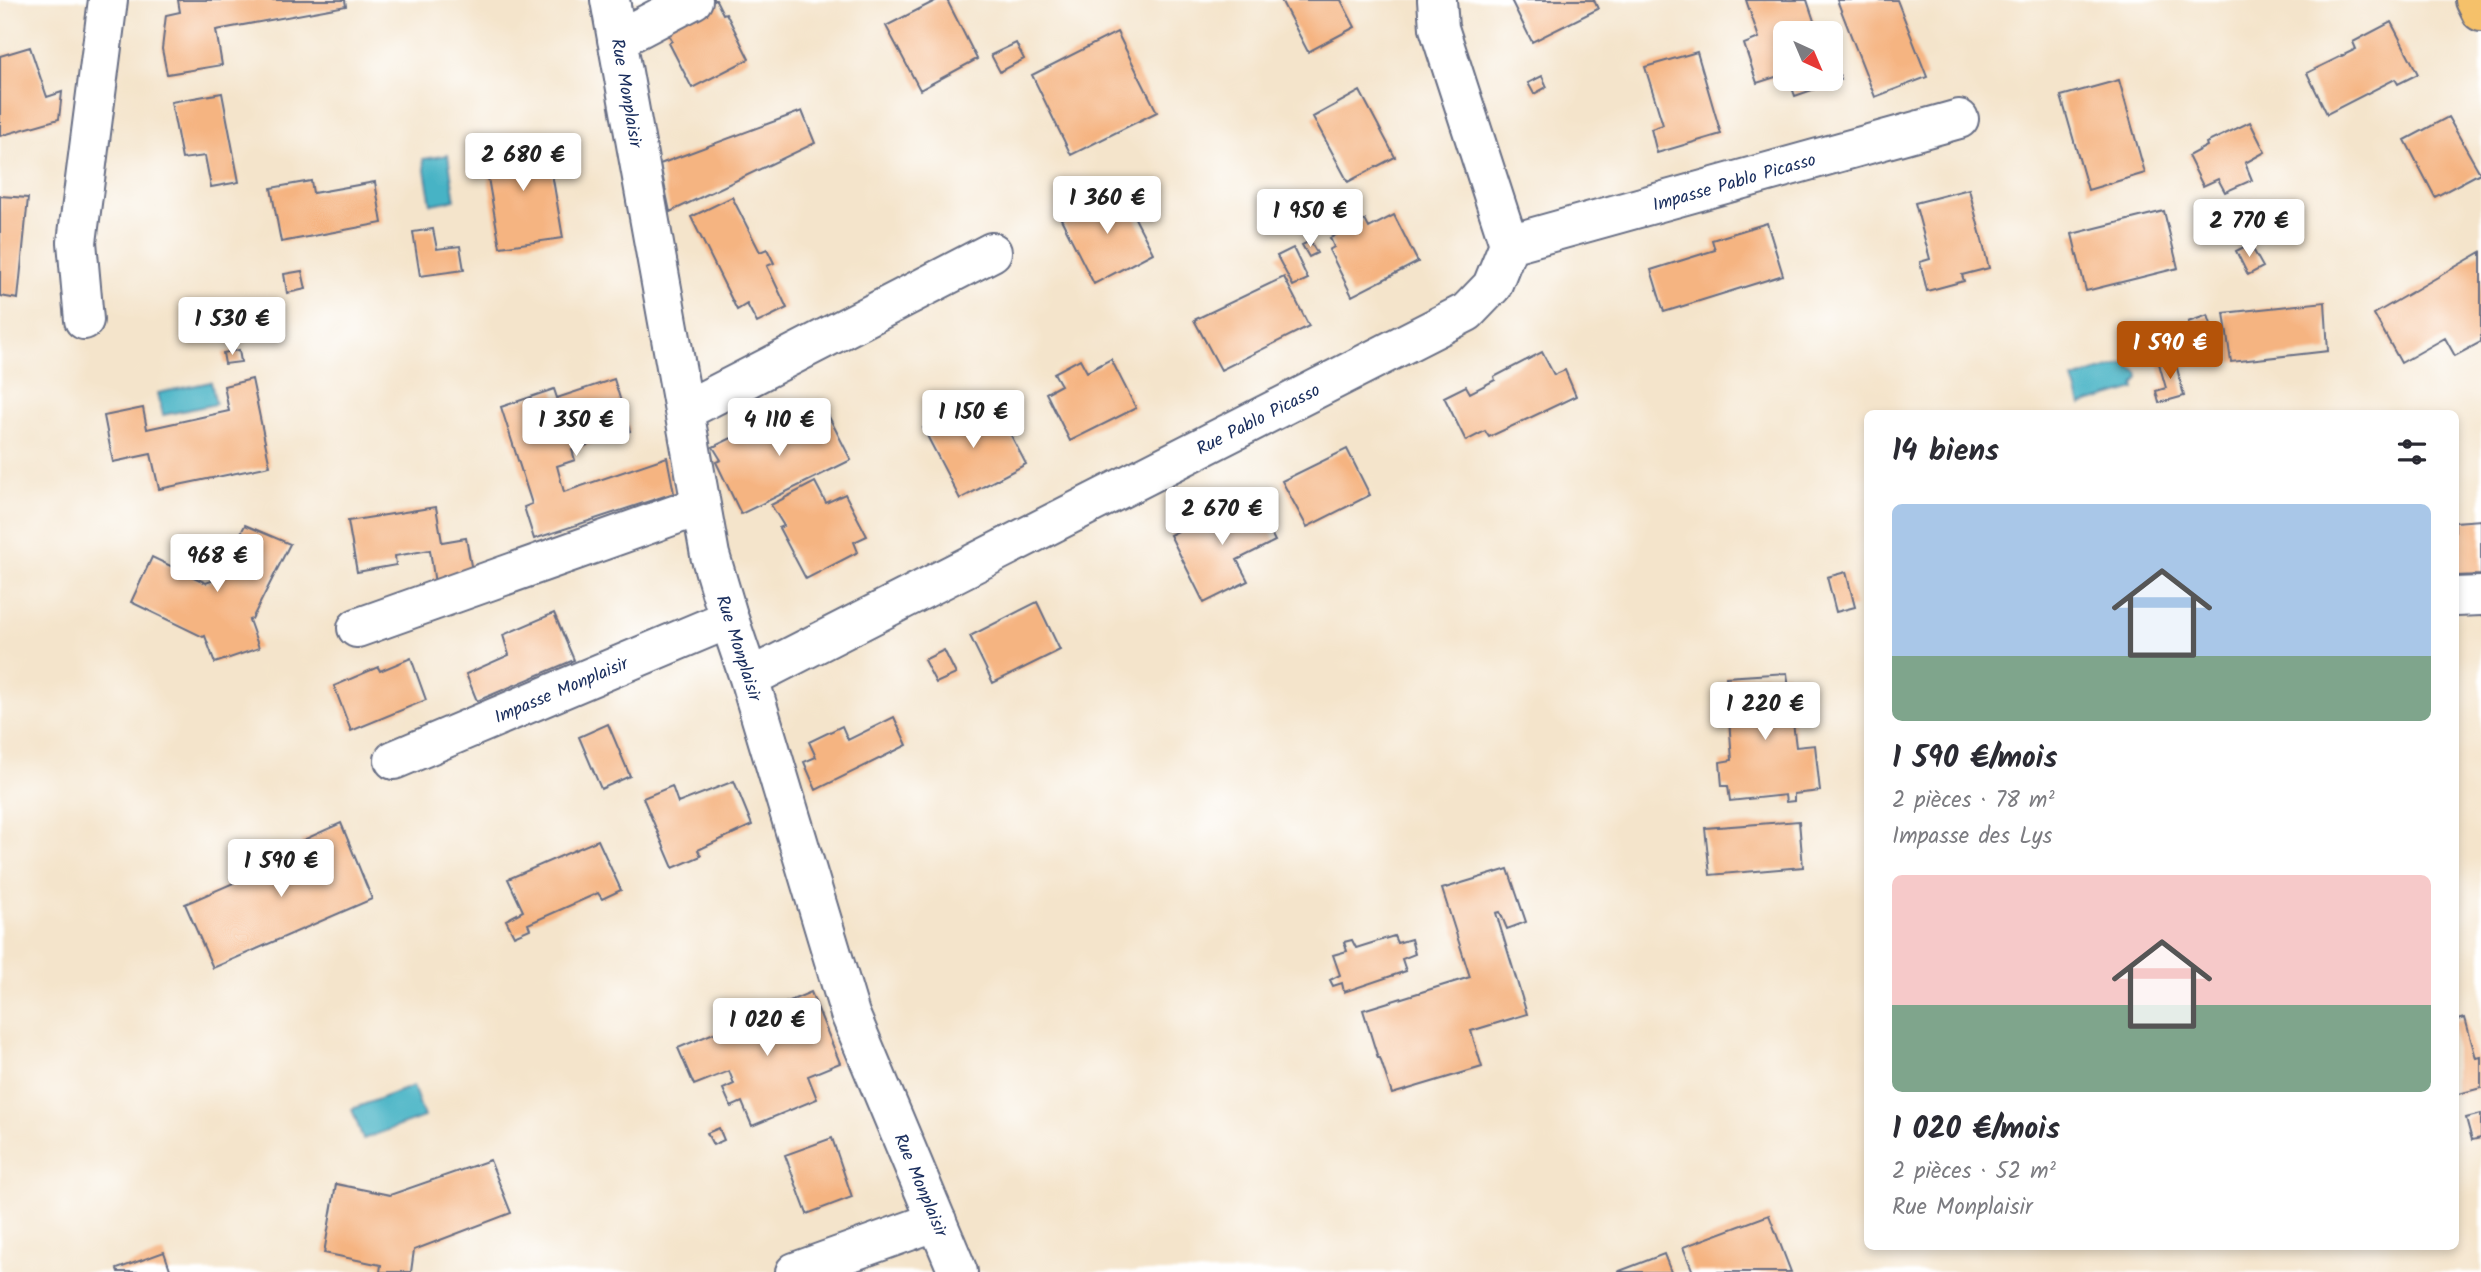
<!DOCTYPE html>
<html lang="fr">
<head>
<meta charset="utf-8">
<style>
  body { margin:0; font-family:Kalam,sans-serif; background:#f7f7f7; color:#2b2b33; height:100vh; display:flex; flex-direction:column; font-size:26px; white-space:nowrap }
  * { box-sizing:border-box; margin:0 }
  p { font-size:23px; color:#7c7c81 }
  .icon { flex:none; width:38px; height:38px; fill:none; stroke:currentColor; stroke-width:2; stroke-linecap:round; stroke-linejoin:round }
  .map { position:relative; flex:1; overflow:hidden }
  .sheet { position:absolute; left:1864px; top:410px; width:595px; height:840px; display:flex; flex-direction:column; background:#fff; border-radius:10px; box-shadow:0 4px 10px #0003 }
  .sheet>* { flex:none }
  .needle { width:46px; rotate:136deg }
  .fabs { position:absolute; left:1773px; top:21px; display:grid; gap:14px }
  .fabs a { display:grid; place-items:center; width:70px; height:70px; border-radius:10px; background:#fff; box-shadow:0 4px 10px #0003; font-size:35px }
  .price { position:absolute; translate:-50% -60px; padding:0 16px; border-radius:7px; background:#fff; color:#222; font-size:23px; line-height:46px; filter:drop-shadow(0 2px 4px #0008) }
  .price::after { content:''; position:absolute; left:50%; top:42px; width:21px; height:16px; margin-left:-10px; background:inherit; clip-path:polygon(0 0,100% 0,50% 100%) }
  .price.current { background:#b45309; color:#fff }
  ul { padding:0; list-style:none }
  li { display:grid; align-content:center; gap:14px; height:371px; padding:0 28px }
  li span { display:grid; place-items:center; height:217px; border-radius:10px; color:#555 }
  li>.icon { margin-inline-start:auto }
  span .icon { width:126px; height:126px; fill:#fffc; stroke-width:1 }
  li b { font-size:30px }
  h2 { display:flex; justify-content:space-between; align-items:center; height:84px; padding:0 28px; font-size:30px }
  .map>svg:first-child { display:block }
  .water { fill:#47b3c5; stroke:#317192; stroke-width:2 }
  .building { fill:#f5b481 }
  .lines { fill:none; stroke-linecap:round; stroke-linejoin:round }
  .minor-casing { stroke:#676e84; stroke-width:42 }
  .major-casing { stroke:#676e84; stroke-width:42 }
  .minor { stroke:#fff; stroke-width:38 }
  .major { stroke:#f5c16b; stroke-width:38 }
  .labels { text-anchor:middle; stroke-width:6; stroke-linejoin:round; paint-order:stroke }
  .street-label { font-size:18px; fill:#1b2f5e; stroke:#fff }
</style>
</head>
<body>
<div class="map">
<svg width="2481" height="1272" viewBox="0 0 2481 1272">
  <rect width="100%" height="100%" fill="#fff"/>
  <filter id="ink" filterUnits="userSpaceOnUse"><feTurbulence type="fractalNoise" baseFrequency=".0143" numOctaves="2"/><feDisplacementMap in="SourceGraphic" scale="14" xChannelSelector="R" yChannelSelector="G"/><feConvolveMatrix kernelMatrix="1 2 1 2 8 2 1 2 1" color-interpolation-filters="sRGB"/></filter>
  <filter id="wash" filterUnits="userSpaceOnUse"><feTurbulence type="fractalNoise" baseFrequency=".00686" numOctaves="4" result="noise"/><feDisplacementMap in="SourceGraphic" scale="28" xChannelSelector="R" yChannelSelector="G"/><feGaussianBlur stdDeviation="1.57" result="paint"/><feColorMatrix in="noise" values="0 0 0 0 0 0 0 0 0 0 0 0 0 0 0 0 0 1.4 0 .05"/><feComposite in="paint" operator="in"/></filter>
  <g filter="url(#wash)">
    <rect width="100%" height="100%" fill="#f4e4cb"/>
    <!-- water -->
    <path class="water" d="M448,155L455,200L431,204L423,159Z
      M2127,363L2129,367L2138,372L2139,377L2134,385L2135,389L2081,405L2073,379Z
      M211,382L216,404L163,415L158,393Z
      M413,1086L424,1117L363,1139L352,1109Z"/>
    <g id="blocks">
      <!-- building -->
      <path class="building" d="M178,0H345L346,6L216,30L222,65L167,74L162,49L166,15L180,12Z
        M707,0H716L723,14L726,13L749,59L692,88L669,43L672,41L663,24Z
        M937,0H947L977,59L920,90L886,26Z
        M1281,0H1341L1355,27L1308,52Z
        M1511,0H1594L1598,9L1532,42Z
        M1746,0H1807L1818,33H1785V74L1757,83L1744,44L1759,38Z
        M1837,0H1897L1927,77L1875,97Z
        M2391,22L2418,74L2398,84L2395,79L2327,114L2307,73L2356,49L2353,42Z
        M1117,32L1157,112L1071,155L1032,75Z
        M1016,43L1024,59L1000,72L991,55Z
        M30,47L47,97L62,92L59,119L0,136V56Z
        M1831,50L1841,80L1795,96L1789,79H1830Z
        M1697,52L1721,134L1657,153L1651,129L1663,125L1645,67Z
        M1542,76L1547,87L1534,94L1528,83Z
        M2119,80L2145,173L2088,190L2061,96Z
        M1360,91L1395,157L1348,182L1313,117Z
        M222,93L239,182L211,187L205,156L182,159L171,102Z
        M802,111L815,143L670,212L660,164Z
        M2448,117L2480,173L2435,197L2405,140Z
        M2250,122L2265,152L2245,163L2252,180L2225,192L2218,179L2203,186L2188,156L2207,146L2206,143Z
        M546,138L563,238L500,247L483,149Z
        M311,181L313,193L375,182L382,223L281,242L271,188Z
        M1120,189L1153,253L1094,284L1061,219Z
        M1969,189L1989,268L1962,275L1964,281L1927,291L1920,262L1930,259L1915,203Z
        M0,196L28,198L18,299L0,296Z
        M732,197L760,252L767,249L774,263L767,266L787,308L757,323L747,304L737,310L691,217Z
        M2164,211L2178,268L2086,291L2072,234Z
        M1394,215L1418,262L1352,296L1329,250L1334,247L1330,238L1365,220L1369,228Z
        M1767,223L1783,275L1664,312L1651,270L1715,250L1712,240Z
        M433,229L437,249L460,246L464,270L420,276L413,232Z
        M1310,241L1317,253L1309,257L1302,245Z
        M2250,244L2263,267L2248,275L2236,251Z
        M1293,248L1308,279L1293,286L1277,256Z
        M2481,252V342L2455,356L2445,338L2401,363L2374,314Z
        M302,271L306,289L287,293L284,274Z
        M1284,277L1309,326L1221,370L1194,320Z
        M2325,302L2328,351L2231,362L2224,313Z
        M2208,315L2218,346L2197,352L2188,322Z
        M239,350L241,362L225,364L223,353Z
        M1542,352L1554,375L1565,370L1576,396L1489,437L1485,431L1466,441L1444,397L1466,386L1470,393L1495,380L1494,377Z
        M2174,356L2184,396L2159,403L2156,391L2166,388L2158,360Z
        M1080,359L1087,372L1111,359L1136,408L1070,441L1046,393L1061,385L1054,373Z
        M252,379L270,466L159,489L151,454L113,462L104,416L143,408L147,429L229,411L224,386Z
        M614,379L630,431L572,450L575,460L557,466L564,492L667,457L674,493L534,539L524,507L532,504L501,407L554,389L557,398Z
        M965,405L977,428L1001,416L1026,464L960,499L923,428Z
        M824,407L851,460L741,514L716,462L721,460L713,447L779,415L785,428Z
        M1347,449L1370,495L1307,527L1282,481Z
        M815,482L826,503L845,494L867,536L854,542L858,552L806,579L779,528L784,526L771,505Z
        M1252,496L1275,541L1237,560L1248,581L1204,603L1170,535L1235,502L1238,506Z
        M436,507L442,542L466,538L472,571L435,584L430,550L395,556L396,565L357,572L348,521Z
        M2481,520V575L2455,576V522Z
        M245,525L290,544L252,619L249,620L259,648L215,663L205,636L203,637L131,602L152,557L206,583L217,579Z
        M1846,572L1855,607L1836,612L1827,577Z
        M1037,602L1060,650L993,683L970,636Z
        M554,613L574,660L477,701L466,674L509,655L503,635Z
        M944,650L956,674L936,683L924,660Z
        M411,658L426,700L351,731L334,686L378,667L380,671Z
        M1787,673L1796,747L1815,745L1820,791L1794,794V801L1786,802L1785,795L1730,801L1728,786H1722L1720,762L1732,760L1726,677Z
        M894,717L907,745L816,790L804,762L816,757L809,742L842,726L848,740Z
        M608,724L630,776L601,789L579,737Z
        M734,781L752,825L698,850L701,856L673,868L643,798L672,786L678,803Z
        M1799,821L1803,867L1710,875L1705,828Z
        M341,823L372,899L213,968L185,904L305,852L301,841Z
        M598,840L621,890L602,899L598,893L528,924L530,929L514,936L506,920L523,911L508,879Z
        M1508,869L1526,922L1507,929L1500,912L1496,913L1527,1014L1471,1031L1482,1067L1392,1094L1380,1058H1378L1363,1010L1470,977L1442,889Z
        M1394,936L1397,943L1411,939L1415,954L1402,959L1406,971L1344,992L1342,983L1333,986L1330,980L1340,975L1333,955L1347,951L1344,942L1352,940L1356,948Z
        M811,992L840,1063L808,1076L817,1099L752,1126L742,1102L731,1107L723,1089L734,1084L729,1071L694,1085L678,1048Z
        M2465,1018L2476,1058L2481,1057V1088L2455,1095V1021Z
        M2481,1114V1138L2472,1140L2466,1118Z
        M719,1128L724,1140L713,1145L707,1133Z
        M832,1138L852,1197L807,1214L785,1155Z
        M490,1160L511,1213L414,1250L411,1272H380L381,1265L324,1253L336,1184L390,1195Z
        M1769,1215L1791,1272H1693L1683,1247Z
        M164,1252L171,1272H118L117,1269Z
        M1664,1254L1671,1272H1617Z"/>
    </g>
  </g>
  <g filter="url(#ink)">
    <use href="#blocks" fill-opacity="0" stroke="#676e84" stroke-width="2"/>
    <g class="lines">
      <!-- minor casing -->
      <g class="minor-casing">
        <path id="minor" d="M610,0L710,555L729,619L749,678L850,1014L958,1272
          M617,40L693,0
          M1509,244L1959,119
          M84,320L77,242L108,0
          M684,411L992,252
          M2455,597L2481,596
          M357,628L700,506
          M749,678L1467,312L1492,286L1509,244L1439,28L1437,0
          M394,760L729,619
          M795,1272L937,1221"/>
      </g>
      <!-- major casing -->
      <g class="major-casing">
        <path id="major" d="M2475,0L2481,12"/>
      </g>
      <!-- minor -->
      <use href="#minor" class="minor"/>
      <!-- major -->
      <use href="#major" class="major"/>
    </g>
  </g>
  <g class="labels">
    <!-- street labels -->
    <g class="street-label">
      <text transform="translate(627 93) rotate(80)" y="6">Rue Monplaisir</text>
      <text transform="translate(1734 182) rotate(-16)" y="6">Impasse Pablo Picasso</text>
      <text transform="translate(1258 419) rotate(-27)" y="6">Rue Pablo Picasso</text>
      <text transform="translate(739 648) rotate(72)" y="6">Rue Monplaisir</text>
      <text transform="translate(561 690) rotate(-23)" y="6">Impasse Monplaisir</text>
      <text transform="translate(921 1185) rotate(67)" y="6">Rue Monplaisir</text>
    </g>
  </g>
</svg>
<div class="fabs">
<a><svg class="needle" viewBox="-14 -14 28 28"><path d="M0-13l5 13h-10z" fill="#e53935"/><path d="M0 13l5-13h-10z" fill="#7c7c81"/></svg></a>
</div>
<b class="price" style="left:523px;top:193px">2 680 €</b>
<b class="price" style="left:1107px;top:236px">1 360 €</b>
<b class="price" style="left:1310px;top:249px">1 950 €</b>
<b class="price" style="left:2249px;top:259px">2 770 €</b>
<b class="price" style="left:232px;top:357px">1 530 €</b>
<b class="price current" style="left:2170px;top:381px">1 590 €</b>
<b class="price" style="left:973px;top:450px">1 150 €</b>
<b class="price" style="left:576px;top:458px">1 350 €</b>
<b class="price" style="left:779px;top:458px">4 110 €</b>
<b class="price" style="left:1222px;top:547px">2 670 €</b>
<b class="price" style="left:217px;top:594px">968 €</b>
<b class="price" style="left:1765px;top:742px">1 220 €</b>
<b class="price" style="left:281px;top:899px">1 590 €</b>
<b class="price" style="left:767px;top:1058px">1 020 €</b>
<section class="sheet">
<h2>14 biens<svg class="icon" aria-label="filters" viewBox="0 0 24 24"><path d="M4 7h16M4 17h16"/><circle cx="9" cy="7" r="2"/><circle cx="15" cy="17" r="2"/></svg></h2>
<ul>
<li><span style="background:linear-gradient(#a9c7e8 70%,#7fa58c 0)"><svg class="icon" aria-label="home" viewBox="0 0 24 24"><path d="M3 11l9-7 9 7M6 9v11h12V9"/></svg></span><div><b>1 590 €/mois</b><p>2 pièces · 78 m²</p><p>Impasse des Lys</p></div></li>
<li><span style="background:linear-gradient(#f6c9c9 60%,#7fa58c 0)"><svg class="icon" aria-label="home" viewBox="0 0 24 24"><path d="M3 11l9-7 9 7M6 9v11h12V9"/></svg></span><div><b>1 020 €/mois</b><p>2 pièces · 52 m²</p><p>Rue Monplaisir</p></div></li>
</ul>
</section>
</div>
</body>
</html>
